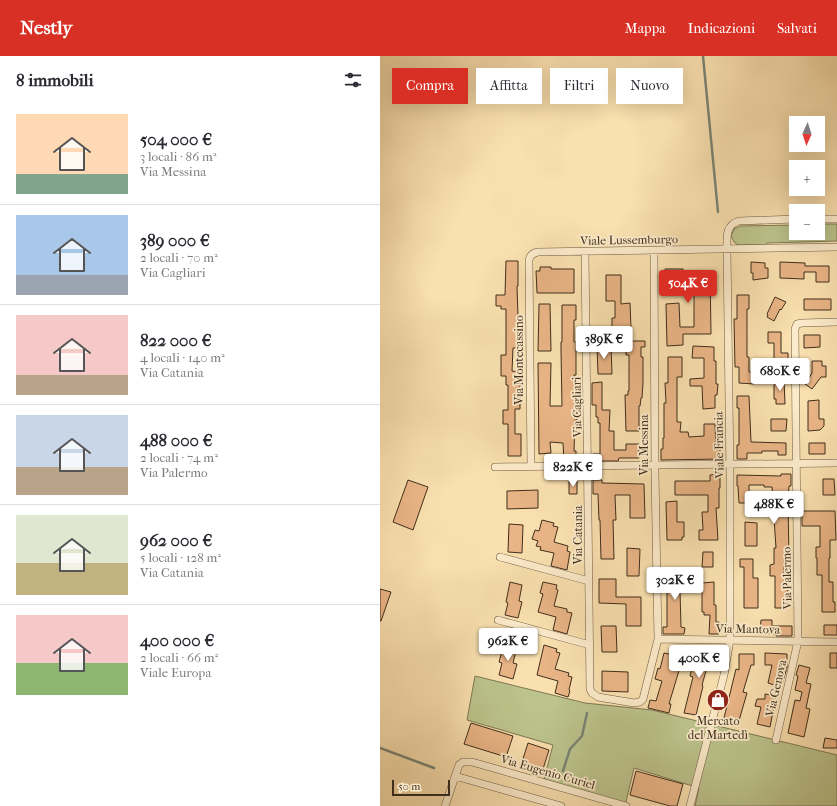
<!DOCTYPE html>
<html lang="it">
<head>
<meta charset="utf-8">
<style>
  body { margin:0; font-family:"IM FELL French Canon",serif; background:#f2f2f3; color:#2b2b33; height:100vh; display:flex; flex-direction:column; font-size:15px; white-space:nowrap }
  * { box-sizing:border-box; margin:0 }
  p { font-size:13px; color:#7c7c81 }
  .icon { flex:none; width:22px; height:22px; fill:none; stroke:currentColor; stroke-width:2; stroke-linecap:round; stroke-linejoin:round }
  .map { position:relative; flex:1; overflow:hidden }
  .sheet { display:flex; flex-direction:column; background:#fff; width:380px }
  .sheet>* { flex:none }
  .hud { position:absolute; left:12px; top:12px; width:380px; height:36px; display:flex; gap:8px }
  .needle { width:26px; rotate:183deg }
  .tools { position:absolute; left:409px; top:60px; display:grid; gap:8px }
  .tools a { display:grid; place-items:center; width:36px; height:36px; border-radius:0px; background:#fff; box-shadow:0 4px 16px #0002; font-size:20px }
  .scale { position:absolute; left:12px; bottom:10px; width:58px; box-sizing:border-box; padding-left:4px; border:2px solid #3f2e1b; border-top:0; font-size:11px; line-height:14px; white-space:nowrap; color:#3f2e1b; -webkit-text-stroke:3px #fcebcb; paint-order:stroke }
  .price { position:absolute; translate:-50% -34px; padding:0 9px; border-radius:4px; background:#fff; color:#222; font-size:13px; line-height:26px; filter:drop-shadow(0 1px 2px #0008) }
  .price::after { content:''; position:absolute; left:50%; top:24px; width:12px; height:9px; margin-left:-6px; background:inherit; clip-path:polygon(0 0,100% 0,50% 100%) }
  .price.selected { background:#d93025; color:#fff }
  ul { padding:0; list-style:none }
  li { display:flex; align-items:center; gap:12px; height:100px; padding:0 16px }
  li+li { border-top:1px solid #e1e1e2 }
  li span { display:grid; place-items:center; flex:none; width:112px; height:80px; border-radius:0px; color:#555 }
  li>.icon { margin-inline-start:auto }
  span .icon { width:48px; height:48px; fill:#fffc; stroke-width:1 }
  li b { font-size:17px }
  h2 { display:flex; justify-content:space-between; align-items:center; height:48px; padding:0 16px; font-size:17px }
  .tag { padding:0 14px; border-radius:0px; background:#fff; box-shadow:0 4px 16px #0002; font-size:14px; line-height:36px }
  .tag.selected { background:#d93025; color:#fff }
  header { display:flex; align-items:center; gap:24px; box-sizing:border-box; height:56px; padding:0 20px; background:#d93025; color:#fff }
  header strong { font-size:19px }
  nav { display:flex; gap:22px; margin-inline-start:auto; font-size:14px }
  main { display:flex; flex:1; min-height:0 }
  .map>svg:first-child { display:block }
  .green { fill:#bcc38c; stroke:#7e7854 }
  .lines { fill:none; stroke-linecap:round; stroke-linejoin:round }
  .stream { stroke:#798474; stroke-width:2.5 }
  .building { fill:#eab586; stroke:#3f2e1b }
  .minor-casing { stroke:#6e5a40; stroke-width:8 }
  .minor { stroke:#fcebcb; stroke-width:7 }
  .labels { text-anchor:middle; stroke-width:3.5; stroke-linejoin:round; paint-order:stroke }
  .street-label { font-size:12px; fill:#3f2e1b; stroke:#fcebcb }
  .poi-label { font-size:12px; fill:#3f2e1b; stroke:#fcebcb }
</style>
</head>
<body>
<header>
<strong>Nestly</strong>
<nav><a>Mappa</a><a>Indicazioni</a><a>Salvati</a></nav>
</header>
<main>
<section class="sheet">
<h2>8 immobili<svg class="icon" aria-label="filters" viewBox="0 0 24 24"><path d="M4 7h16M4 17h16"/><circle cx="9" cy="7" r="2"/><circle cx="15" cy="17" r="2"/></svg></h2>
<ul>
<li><span style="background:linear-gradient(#ffd9b3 75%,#7fa58c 0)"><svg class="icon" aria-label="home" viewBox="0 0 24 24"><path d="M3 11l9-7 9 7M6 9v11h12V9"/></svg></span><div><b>504 000 €</b><p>3 locali · 86 m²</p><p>Via Messina</p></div></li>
<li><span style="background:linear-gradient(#a9c7e8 75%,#9aa5b1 0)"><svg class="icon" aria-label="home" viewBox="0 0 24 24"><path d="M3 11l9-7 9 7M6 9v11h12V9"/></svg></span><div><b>389 000 €</b><p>2 locali · 70 m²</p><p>Via Cagliari</p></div></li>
<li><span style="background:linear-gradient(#f6c9c9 75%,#b9a48a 0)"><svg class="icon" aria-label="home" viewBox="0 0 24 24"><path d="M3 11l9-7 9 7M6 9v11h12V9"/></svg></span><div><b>822 000 €</b><p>4 locali · 140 m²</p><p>Via Catania</p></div></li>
<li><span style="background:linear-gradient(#c9d6e8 65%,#b9a48a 0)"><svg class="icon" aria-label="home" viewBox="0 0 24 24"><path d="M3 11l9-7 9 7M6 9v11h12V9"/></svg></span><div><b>488 000 €</b><p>2 locali · 74 m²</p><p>Via Palermo</p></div></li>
<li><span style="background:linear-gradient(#dfe7d0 60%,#c2b280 0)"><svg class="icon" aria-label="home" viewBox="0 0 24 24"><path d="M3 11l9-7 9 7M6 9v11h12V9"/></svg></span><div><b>962 000 €</b><p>5 locali · 128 m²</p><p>Via Catania</p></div></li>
<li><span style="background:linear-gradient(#f6c9c9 60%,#8fb573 0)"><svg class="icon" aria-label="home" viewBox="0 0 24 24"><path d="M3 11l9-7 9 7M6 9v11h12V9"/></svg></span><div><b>400 000 €</b><p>2 locali · 66 m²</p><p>Viale Europa</p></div></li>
</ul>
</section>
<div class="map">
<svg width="457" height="750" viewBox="0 0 457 750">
  <rect width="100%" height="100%" fill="#fae0af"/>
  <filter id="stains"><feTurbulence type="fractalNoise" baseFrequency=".005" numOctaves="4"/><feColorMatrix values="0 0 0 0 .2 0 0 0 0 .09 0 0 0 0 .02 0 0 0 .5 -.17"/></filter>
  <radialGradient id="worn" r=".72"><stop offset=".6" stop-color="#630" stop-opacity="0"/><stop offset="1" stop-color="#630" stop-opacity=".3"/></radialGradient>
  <!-- green -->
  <path class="green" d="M438,168H457V185L387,187L385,189H358L354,186L351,180L354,173L360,170L416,169V177H438Z
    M95,620L205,647L272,654L457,699V750H315L319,732L254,712L245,750L163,727L173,689L87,664Z"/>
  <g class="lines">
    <!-- stream -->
    <path class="stream" d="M323,0L338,156
      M0,692L54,712
      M183,715L190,693L202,680L207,657"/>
  </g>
  <!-- building -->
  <path class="building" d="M126,205H138V230H137L139,292H133L132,315L140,316V353H135V378H141V400H128V368H123V354H128V329H126V320H121V299H126V253H121V250H116V239H125Z
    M371,206L385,207V212H388V222L373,224V217H371Z
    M400,206L425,207V210H449V226H436V216H424V223L400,222Z
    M160,211H171V213H194V237H157L156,215H160Z
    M285,213H303V215H330L331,278H303V289L287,290L286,248L299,247L300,271H314V236H285Z
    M226,219H241V248L250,247L251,272H232V262H235V245H226Z
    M357,239H369V253H367V301H369V316H374V328L359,327V311H355L354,263H357Z
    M395,241L406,246L401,254L400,253L394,265L387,261L388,259L387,258Z
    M424,243H451V254H424Z
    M159,248H170L171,295H158Z
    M182,249H196V264H194V286H196V319H194L195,350H197V364H195L194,395H196V405H184L183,387L170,386L171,397L159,398L158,307H171L170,350H182L181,294V286H182Z
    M388,276H401V297H408V311H394V287H388Z
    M424,279H440V291L424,292Z
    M246,285H265V291H261V301H263V326L262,342H261L260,350H259V375H246L245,339H248V335H249V299H246Z
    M217,289H231L232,318H218Z
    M313,290L334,291V305H336V328H338L337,339H335V352L323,353L322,330H310V323L324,322V302H312Z
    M288,301H302V321H297V366H301L300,376H308L309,381L324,380V368H335L336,393H340V403L281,404V393H283V382H284V347H286L285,327H288Z
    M432,305H442V310H446V321H441L432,333L425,328L432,317Z
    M395,324H404L405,348H396V343H394V329H395Z
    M222,326V354H230L229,375H234V394H246V388H259V402H239L238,405H212L213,398H220V367H218V361H216V349H212V327Z
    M357,340H369L371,386L406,387V399H398V395H382V397H367V403H357V389H359V352H357Z
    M439,344V363H444V370L440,374L428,375V345Z
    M391,363H407L406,375H391Z
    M429,387H445V398H429Z
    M338,418L340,420V432H339V452H336L338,484H319V474H323L322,456H328V439H295V425H330V419Z
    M401,418H411V430H409L408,446L409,502H404V525H408V552H395V520H390V509L394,508V492H396L392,431H384V429H369V447H359L358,430H357V419L401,420Z
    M443,423H454L455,439H443Z
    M28,424L48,431L33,474L13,466Z
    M213,424H222V427L264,428L265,462H250V439H235L236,464H233L234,503H221L220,464H219L218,438H213Z
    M189,425H197V438H189Z
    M158,434V452L127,453V435Z
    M297,445V466H304V481H302V484H287L286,446Z
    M422,455H455L456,484H450V502H449V526H453V546H455V556H442V519H437V502H436V491H440V470H422Z
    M162,464L174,467L173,470L178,471L174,486L188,490L187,495L190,496L187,514L171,510L174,497L160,494L161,491L156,490L158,485L152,483L155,474L159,475Z
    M365,466L377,467V490H365Z
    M129,468L143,469L142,497L128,496Z
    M247,492L260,493L259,520H247Z
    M323,496H333V511H322Z
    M360,503H373V522H378V552H364V511H360Z
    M287,513H306V536H300L301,571L305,572L304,578H283V571H287Z
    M219,523H236V541H261V570H246V548L219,547Z
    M130,526L142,529L139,545L142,546L138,562L125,559L128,547L126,546Z
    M163,526L177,529L176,533L178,534L174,550L187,553V556L192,557L187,578L173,574L176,561L158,556L163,538L160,537Z
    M334,526V549H336V566H339V578H329L330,559H324V556H322V527Z
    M0,533L11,536L1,565H0Z
    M381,564H392V570H412V580H396V578L380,577Z
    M444,569H457V579H444Z
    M221,570H236L237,596H222Z
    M124,588L137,591L133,607L137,608L133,623L119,619L122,607L119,606Z
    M164,589L177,593L176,596L180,597L175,613L189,617L188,620L192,621L189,634L190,635L188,641L175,637L178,625L157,619Z
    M322,591L339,596L335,610L328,608L322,629L323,630L316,659L304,657L313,621L310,620L313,608L318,609Z
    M284,597L303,601L289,648H291L289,657L268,652L270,644L276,645L282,625L275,623L278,612L280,613Z
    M385,597L407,598V612L401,631L388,627L392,609H385Z
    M450,597H457V612H450Z
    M359,598H374V609H371L363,636L367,637L358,668L348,665V663L344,662L356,613L359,614Z
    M419,609L430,612L426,627L431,628L426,652L430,653L424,681L408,677L415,644L420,645L422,636L415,634L418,620L416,619Z
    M222,615L248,616V636L222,635Z
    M385,638L396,640L390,671L377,668L381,651L375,650L377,643H385Z
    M91,667L133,680L126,701L84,688Z
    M445,682L457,684V692H443Z
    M148,687L169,694L163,713L142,706Z
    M256,715L303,728L297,750H290L250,739Z"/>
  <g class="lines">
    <!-- minor casing -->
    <g class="minor-casing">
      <path id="minor" d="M438,163H457
        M205,196L210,633L212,637L218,641L254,647L260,646L263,643L278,583L275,417L274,195
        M151,410L149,204C150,199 153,197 158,196L457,191
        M115,411L457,407
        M120,501L209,525
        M118,564L210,589
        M278,583L457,586
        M396,684L418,585L415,273L417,268L422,267L457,266
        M75,720L181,750
        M65,750L79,709L83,706H92L246,750
        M310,750L344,619L350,584V419L347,194C347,182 345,169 359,165L416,163"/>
    </g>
    <!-- minor -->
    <use href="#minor" class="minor"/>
  </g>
  <!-- icons -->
  <defs>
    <g id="shop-disc" transform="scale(1.15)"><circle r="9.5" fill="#8f2418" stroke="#fcebcb"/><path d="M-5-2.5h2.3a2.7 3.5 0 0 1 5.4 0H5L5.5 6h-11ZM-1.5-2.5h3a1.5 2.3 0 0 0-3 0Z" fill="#fff"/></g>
  </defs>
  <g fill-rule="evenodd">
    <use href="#shop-disc" x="338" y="644"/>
  </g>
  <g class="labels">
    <!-- street labels -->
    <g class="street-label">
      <text transform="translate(249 184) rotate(-1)" y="4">Viale Lussemburgo</text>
      <text transform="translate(139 304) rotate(-90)" y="4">Via Montecassino</text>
      <text transform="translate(197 351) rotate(-91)" y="4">Via Cagliari</text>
      <text transform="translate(264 389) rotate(-90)" y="4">Via Messina</text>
      <text transform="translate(339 389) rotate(-91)" y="4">Viale Francia</text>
      <text transform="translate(198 479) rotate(-90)" y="4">Via Catania</text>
      <text transform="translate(407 522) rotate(-91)" y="4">Via Palermo</text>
      <text transform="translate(368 573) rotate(1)" y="4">Via Mantova</text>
      <text transform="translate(396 632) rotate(-77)" y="4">Via Genova</text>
      <text transform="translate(168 716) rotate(16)" y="4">Via Eugenio Curiel</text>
    </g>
    <!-- poi labels -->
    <g class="poi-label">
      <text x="338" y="669">Mercato<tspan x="338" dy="14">del Martedì</tspan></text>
    </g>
  </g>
  <rect width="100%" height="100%" filter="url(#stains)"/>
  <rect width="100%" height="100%" fill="url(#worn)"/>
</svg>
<div class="tools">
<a><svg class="needle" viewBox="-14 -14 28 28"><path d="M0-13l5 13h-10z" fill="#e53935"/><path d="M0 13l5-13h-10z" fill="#7c7c81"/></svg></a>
<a>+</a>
<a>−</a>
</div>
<div class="scale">50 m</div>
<b class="price selected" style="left:308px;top:248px">504K €</b>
<b class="price" style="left:224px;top:304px">389K €</b>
<b class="price" style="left:400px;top:336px">680K €</b>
<b class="price" style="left:193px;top:432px">822K €</b>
<b class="price" style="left:394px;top:469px">488K €</b>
<b class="price" style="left:295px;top:545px">302K €</b>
<b class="price" style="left:128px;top:606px">962K €</b>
<b class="price" style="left:319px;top:623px">400K €</b>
<div class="hud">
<a class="tag selected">Compra</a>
<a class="tag">Affitta</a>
<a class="tag">Filtri</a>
<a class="tag">Nuovo</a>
</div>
</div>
</main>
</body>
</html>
